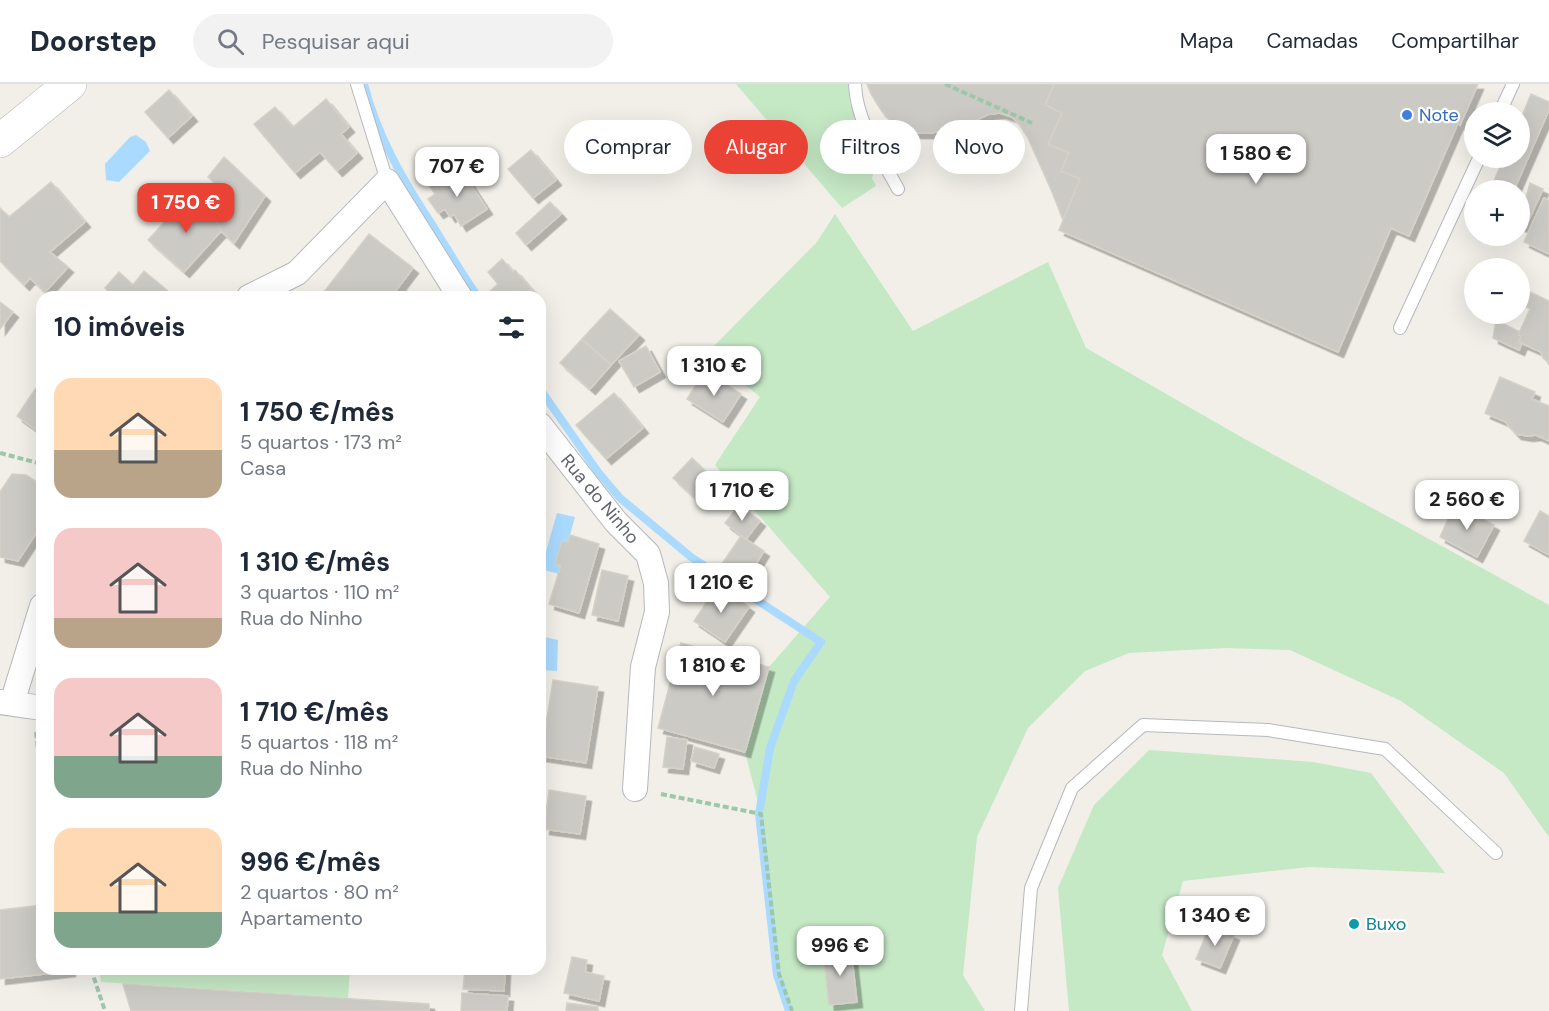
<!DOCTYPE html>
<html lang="pt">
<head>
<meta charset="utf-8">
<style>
  body { margin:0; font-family:"DM Sans",sans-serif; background:#f2f2f3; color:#1f2937; height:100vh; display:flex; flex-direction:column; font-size:22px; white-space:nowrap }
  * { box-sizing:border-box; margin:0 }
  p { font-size:20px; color:#747a83 }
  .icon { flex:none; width:33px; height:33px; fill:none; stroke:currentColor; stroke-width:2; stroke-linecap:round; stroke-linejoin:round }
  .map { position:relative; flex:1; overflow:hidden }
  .details { position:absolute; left:36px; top:207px; width:510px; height:684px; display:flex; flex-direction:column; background:#fff; border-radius:18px; box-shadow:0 6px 24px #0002 }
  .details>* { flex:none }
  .guide { position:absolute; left:564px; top:36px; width:570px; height:54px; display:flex; gap:12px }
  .buttons { position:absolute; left:1464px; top:18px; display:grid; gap:12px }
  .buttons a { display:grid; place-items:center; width:66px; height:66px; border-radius:50%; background:#fff; box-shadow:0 6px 24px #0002; font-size:30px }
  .price { position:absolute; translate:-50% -51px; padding:0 14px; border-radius:12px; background:#fff; color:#222; font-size:20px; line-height:39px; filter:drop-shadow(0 2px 3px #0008) }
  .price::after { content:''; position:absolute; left:50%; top:36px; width:18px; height:14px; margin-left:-9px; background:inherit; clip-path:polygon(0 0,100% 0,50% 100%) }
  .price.current { background:#ea4335; color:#fff }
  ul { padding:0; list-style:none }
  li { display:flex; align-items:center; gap:18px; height:150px; padding:0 18px }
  li span { display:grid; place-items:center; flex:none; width:168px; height:120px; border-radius:18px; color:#555 }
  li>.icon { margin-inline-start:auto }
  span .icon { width:72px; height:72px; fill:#fffc; stroke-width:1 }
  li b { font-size:26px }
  h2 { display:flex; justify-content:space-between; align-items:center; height:72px; padding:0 18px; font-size:26px }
  .chip { padding:0 21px; border-radius:27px; background:#fff; box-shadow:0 6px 24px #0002; font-size:21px; line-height:54px }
  .chip.current { background:#ea4335; color:#fff }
  header { display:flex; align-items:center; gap:36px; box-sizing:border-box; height:84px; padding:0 30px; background:#fff; border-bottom:2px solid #e0e1e3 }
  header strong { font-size:28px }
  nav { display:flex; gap:33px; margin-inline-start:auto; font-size:21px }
  .search { width:420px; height:54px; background:#f2f2f3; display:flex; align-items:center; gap:15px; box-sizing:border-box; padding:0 21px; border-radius:33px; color:#747a83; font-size:22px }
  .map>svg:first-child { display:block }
  .green { fill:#c5e8c5 }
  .water { fill:#aadaff }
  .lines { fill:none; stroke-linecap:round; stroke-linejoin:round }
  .stream { stroke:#aadaff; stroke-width:8 }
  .building { fill:#cccac5; stroke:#d6d1c6; stroke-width:1.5; filter:url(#shadow) }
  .lane-casing { stroke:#b5b8bc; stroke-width:14 }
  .street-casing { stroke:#b5b8bc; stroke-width:26 }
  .secondary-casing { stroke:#b6babf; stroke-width:34 }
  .path { stroke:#9cc7a9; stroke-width:4; stroke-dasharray:6 3; stroke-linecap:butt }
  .lane { stroke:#fff; stroke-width:12 }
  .street { stroke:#fff; stroke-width:24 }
  .secondary { stroke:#fff; stroke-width:33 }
  .shop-dot { fill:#3f7fe0; stroke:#fff; stroke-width:2 }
  .culture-dot { fill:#0f9aa8; stroke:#fff; stroke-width:2 }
  .labels { text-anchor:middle; stroke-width:4.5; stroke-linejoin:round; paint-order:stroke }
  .shop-label { font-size:18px; fill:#366cbe; stroke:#fff; text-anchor:start }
  .street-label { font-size:18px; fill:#5f6368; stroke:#fff }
  .culture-label { font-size:18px; fill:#0d838f; stroke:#fff; text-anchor:start }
</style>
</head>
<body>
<header>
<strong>Doorstep</strong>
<div class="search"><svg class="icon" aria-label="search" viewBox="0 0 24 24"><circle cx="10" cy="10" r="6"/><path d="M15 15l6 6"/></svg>Pesquisar aqui</div>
<nav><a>Mapa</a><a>Camadas</a><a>Compartilhar</a></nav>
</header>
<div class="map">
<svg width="1549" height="927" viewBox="0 0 1549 927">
  <defs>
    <filter id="shadow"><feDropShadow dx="5.5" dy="5.5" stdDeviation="0" flood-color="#0004"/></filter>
  </defs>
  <rect width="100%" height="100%" fill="#f1efe8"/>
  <!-- green -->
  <path class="green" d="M736,0H848L850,20L871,58L876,74V82L872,94L876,102L842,124Z
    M835,130L913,247L1048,178L1086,264L1243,354L1398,438L1549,521V753L1504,689L1401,617L1290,566L1226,564L1129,569L1085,587L1028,644L977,753L963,891L985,927H792L779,890L761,730L745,668L769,583L830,513L715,381L760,313L707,269L817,158Z
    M1149,666L1313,678L1371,689L1445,789L1309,783L1183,797L1162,871L1192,927H1069L1058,804L1094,721Z
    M99,885H350L348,914L101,898Z"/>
  <!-- water -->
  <path class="water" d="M136,51L146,58L150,67L119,98L106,96L105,80L130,53Z
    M557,429L575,433L568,458L562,457L555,479L561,481L559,490L541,485Z
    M540,552L558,556L557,587L540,586Z"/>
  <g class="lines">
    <!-- stream -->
    <path class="stream" d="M364,0C377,52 404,98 433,142C448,166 462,190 478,213
      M540,305L598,388L620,414L691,473L821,558L794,597L770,664L759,730L777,891L789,927"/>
  </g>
  <!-- building -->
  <path class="building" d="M867,0H1054L1045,21L1062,29L1048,60L1069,69L1061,87L1080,95L1063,136L1052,108L1028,54L1019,40L1012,33L1000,29L989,30L970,39L943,47L930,49H916L895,40L886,33L879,23L871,10Z
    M1054,0H1478L1460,41L1458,39L1409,152L1391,144L1338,268L1059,146L1080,95L1061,87L1069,69L1048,60L1062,29L1045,21Z
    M169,6L192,32L168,54L145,28Z
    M1531,10L1549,18V26L1514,106H1504L1492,101L1504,74H1520V37Z
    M326,15L349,43L341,50L357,69L337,87L320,68L295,89L254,40L275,23L293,43Z
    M531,66L556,96L533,114L508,85Z
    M224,73L265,112L234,159L221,147L216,135L233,116L208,93Z
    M460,84L487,125L461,142L454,130L450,133L445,125L438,129L428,115L435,110L430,103Z
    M51,98L85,138L50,168L68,183L45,208L30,194L24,201L0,177V124L9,133Z
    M1530,99L1543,105L1525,144L1520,142V136Z
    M189,112L216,135L221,147L184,188L148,156Z
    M1544,114L1549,116V170L1524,158Z
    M550,118L561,130L526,161L516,149Z
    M369,150L413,184L391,213H330L324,208Z
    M502,175L513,188L515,186L538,213H493L489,208L498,200L488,188Z
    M144,187L175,213H107L110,209L105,204L119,188L133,201Z
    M1530,208L1549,217V279L1543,274L1541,268L1519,258L1521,252L1518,251L1530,225L1524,222Z
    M0,218L13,228L0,245Z
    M610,225L639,251L611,281L582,255Z
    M1496,236L1520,248L1518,251L1521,252L1519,258L1522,259L1519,266L1493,254Z
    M582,255L611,281L590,305L560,279Z
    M646,262L660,288L634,303L619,277Z
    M705,287L741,310L723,338L687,315Z
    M1500,293L1535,308L1532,315L1549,322V357L1536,351L1528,352L1516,350L1510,344L1506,338L1485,329Z
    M42,295V350L17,332Z
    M614,309L643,344L606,375L576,341Z
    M692,374L716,398L698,417L673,394Z
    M12,390L26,391L42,401V440L18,477L0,473V408Z
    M1455,420L1494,441L1477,473L1440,453Z
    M739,421L760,437L746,455L725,439Z
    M1540,427L1549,432V471L1524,457Z
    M570,451L599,460L579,529L549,520L561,481L555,480L562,457L568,458Z
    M741,452L764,467L745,497L721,481Z
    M602,486L628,492L618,537L592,531Z
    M718,501L749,523L725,558L694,537Z
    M681,559L769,583L745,668L658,644Z
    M553,596L598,603L586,679L541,672Z
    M667,653L687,656L683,685L663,683Z
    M695,663L719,670L714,684L691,677Z
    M549,706L586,712L580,750L544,745Z
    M42,821V885H70V887L0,895V826Z
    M1210,841L1234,851L1220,884L1196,875Z
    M851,865L857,918L829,921L823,868Z
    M572,873L587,876L585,888L604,892L599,917L564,909Z
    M465,885H505L504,907L463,905Z
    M123,900L429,920V927H131Z
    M462,909L508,912L507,927H461Z
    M567,919L598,923V927H566Z"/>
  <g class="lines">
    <!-- lane casing -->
    <g class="lane-casing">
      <path id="lane" d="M357,0L387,97
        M855,0C856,37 881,73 898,105
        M1500,28L1513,0
        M1400,244L1479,74
        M1021,927L1031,804L1072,704L1143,641L1268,646L1385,665L1496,769"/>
    </g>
    <!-- street casing -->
    <g class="street-casing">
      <path id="street" d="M249,213L297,189L387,97L460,213
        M540,341L616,438L648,470L656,499L657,528L643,583L635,705
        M0,618L42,624
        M12,619L42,522"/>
    </g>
    <!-- secondary casing -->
    <g class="secondary-casing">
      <path id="secondary" d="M0,57L70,0"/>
    </g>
    <!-- path -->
    <path class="path" d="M945,0L1032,39
      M0,369L42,380
      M36,648L42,698
      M661,710L761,730L779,890L792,927
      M91,885L105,927"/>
    <!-- lane -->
    <use href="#lane" class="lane"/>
    <!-- street -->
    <use href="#street" class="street"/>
    <!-- secondary -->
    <use href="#secondary" class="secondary"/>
  </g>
  <!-- markers -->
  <circle class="shop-dot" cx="1407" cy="31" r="6"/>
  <circle class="culture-dot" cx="1354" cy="840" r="6"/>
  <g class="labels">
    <!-- shop labels -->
    <g class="shop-label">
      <text x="1419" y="37">Note</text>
    </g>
    <!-- street labels -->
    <g class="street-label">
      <text transform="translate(600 415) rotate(50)" y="6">Rua do Ninho</text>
    </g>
    <!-- culture labels -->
    <g class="culture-label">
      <text x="1366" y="846">Buxo</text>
    </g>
  </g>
</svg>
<div class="buttons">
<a><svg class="icon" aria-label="layers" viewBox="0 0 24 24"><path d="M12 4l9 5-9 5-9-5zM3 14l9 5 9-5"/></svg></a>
<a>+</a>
<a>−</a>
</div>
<b class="price" style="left:1256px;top:101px">1 580 €</b>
<b class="price" style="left:457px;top:114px">707 €</b>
<b class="price current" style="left:186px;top:150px">1 750 €</b>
<b class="price" style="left:714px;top:313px">1 310 €</b>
<b class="price" style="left:742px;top:438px">1 710 €</b>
<b class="price" style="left:1467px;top:447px">2 560 €</b>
<b class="price" style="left:721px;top:530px">1 210 €</b>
<b class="price" style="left:713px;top:613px">1 810 €</b>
<b class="price" style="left:1215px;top:863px">1 340 €</b>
<b class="price" style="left:840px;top:893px">996 €</b>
<div class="guide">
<a class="chip">Comprar</a>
<a class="chip current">Alugar</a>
<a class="chip">Filtros</a>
<a class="chip">Novo</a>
</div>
<section class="details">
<h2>10 imóveis<svg class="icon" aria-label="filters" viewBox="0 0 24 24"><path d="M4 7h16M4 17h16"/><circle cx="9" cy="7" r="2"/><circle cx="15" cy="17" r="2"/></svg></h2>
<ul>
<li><span style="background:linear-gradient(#ffd9b3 60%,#b9a48a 0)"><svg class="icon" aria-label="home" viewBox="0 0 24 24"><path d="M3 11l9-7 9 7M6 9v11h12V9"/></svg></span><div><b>1 750 €/mês</b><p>5 quartos · 173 m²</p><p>Casa</p></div></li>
<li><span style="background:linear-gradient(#f6c9c9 75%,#b9a48a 0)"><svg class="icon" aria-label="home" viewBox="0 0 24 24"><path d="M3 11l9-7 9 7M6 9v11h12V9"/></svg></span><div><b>1 310 €/mês</b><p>3 quartos · 110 m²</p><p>Rua do Ninho</p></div></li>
<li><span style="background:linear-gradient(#f6c9c9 65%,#7fa58c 0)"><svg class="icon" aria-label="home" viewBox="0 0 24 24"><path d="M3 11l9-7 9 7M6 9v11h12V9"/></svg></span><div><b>1 710 €/mês</b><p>5 quartos · 118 m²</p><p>Rua do Ninho</p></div></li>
<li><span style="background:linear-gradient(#ffd9b3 70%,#7fa58c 0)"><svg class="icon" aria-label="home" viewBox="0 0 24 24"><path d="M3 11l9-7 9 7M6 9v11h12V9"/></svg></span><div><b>996 €/mês</b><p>2 quartos · 80 m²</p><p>Apartamento</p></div></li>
</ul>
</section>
</div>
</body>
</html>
